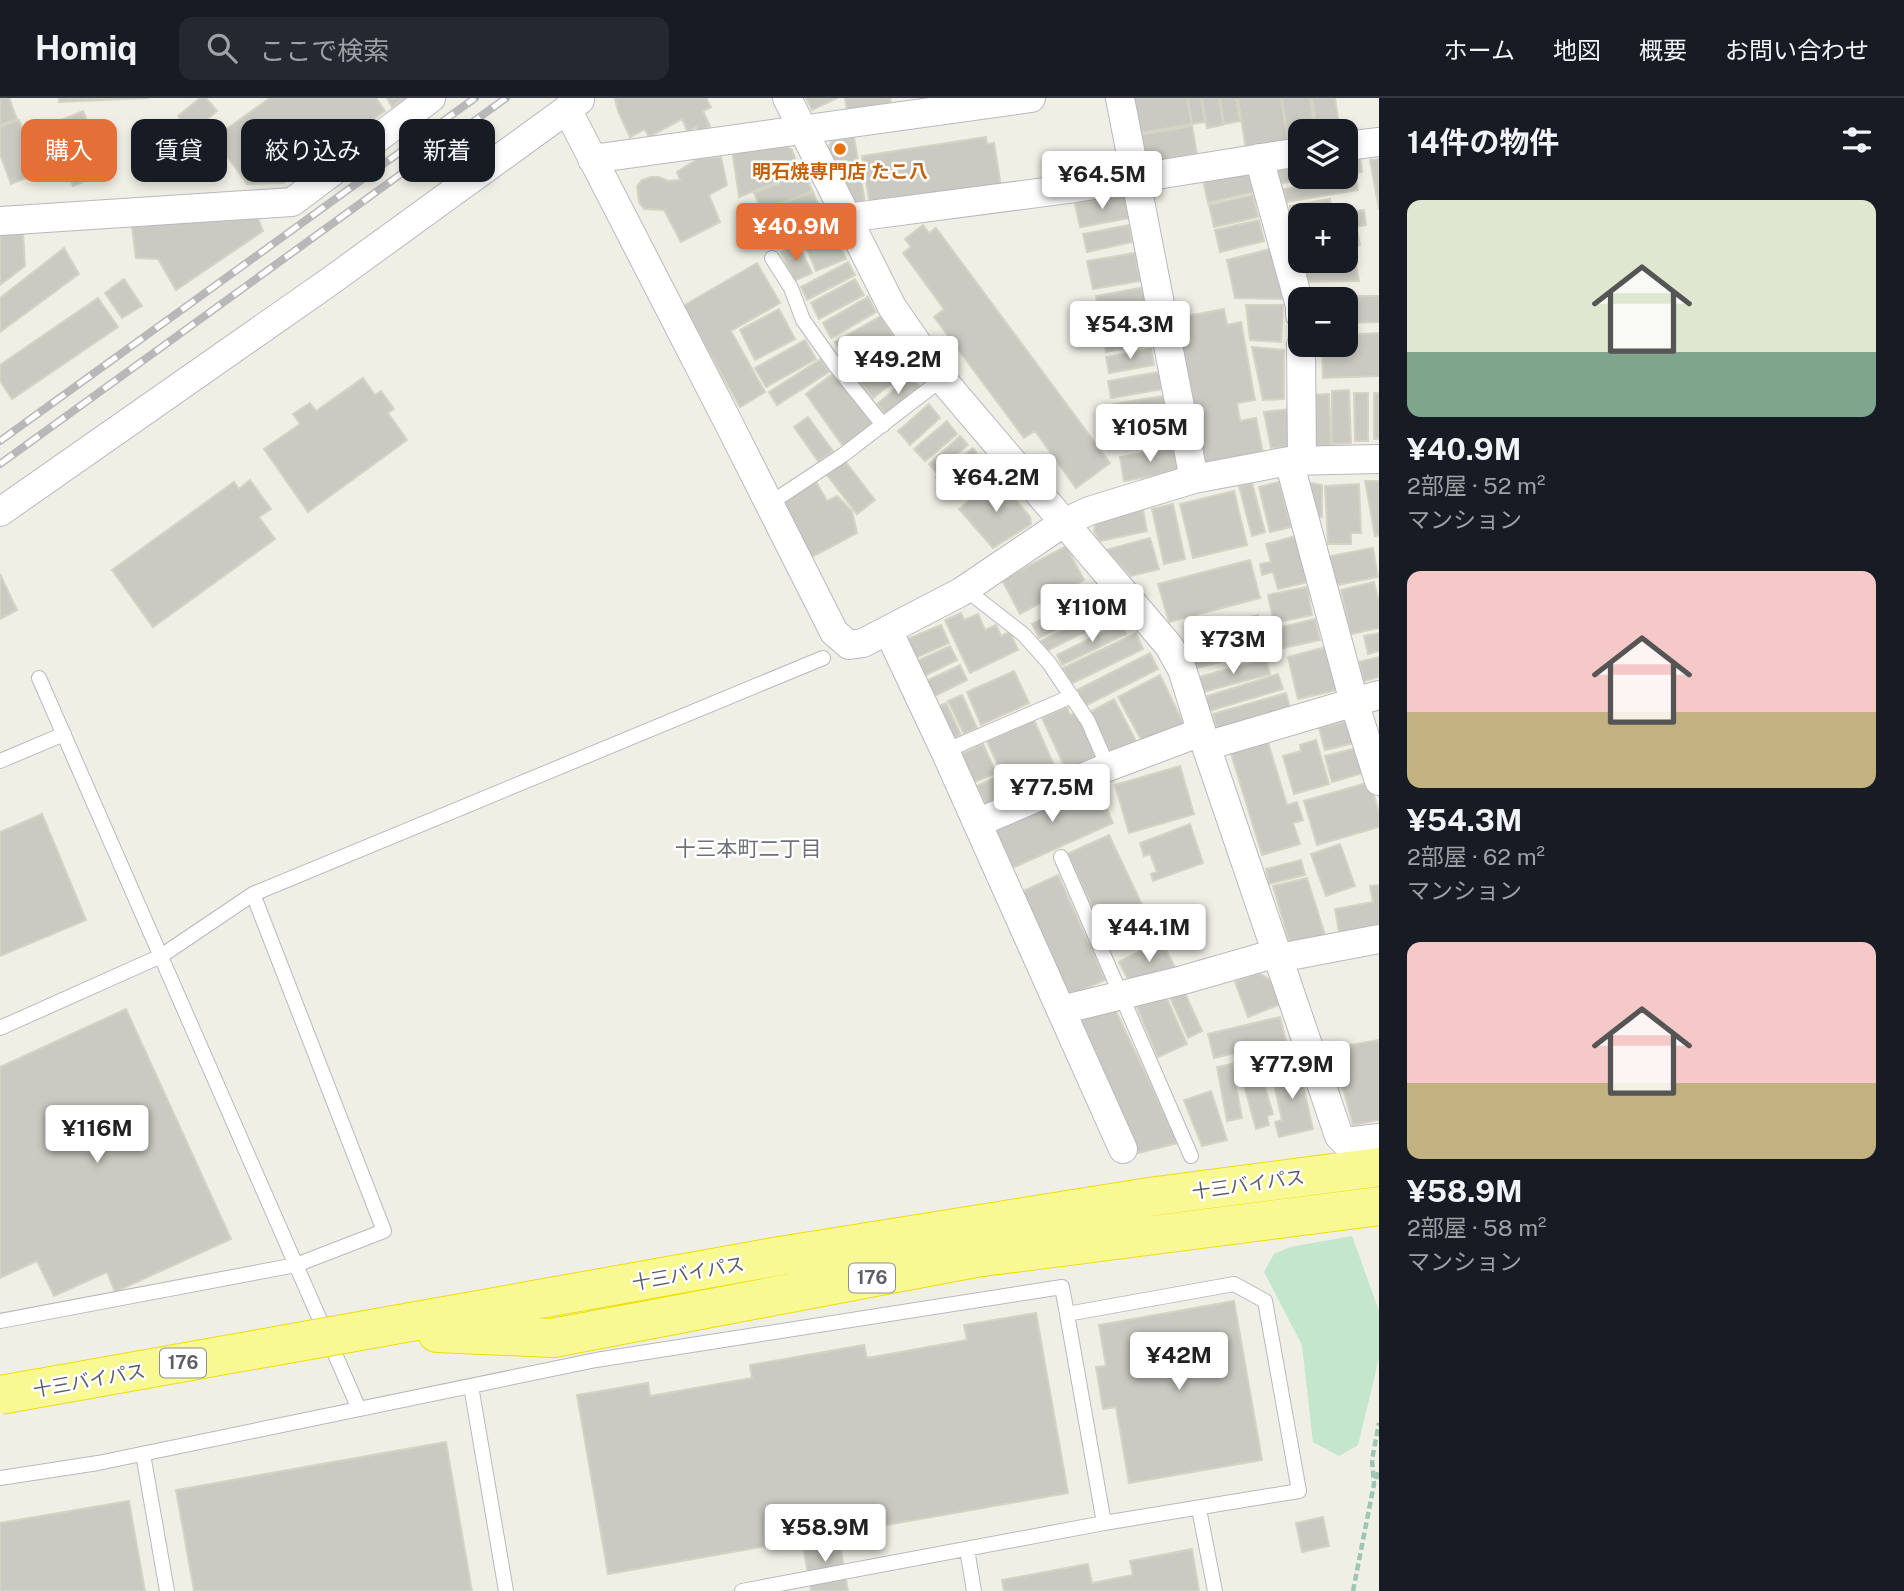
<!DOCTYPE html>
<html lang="ja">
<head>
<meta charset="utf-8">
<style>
  body { margin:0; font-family:"Public Sans","Noto Sans JP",sans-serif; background:#242831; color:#f1f3f6; height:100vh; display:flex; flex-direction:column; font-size:26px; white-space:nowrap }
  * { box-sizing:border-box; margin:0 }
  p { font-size:23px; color:#9ea1a6 }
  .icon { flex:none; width:38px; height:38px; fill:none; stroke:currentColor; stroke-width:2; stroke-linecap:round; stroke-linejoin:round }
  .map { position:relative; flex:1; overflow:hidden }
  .details { display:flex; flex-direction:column; background:#171b24; width:525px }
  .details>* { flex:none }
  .banner { position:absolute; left:21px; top:21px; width:665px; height:63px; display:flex; gap:14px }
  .fabs { position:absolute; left:1288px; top:21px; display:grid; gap:14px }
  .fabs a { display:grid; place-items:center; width:70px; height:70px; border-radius:14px; background:#171b24; box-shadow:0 4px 10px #0003; font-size:35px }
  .price { position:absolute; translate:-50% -60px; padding:0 16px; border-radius:7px; background:#fff; color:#222; font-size:23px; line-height:46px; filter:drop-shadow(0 2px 4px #0008) }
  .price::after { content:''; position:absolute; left:50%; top:42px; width:21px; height:16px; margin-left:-10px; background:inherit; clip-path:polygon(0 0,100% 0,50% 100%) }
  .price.on { background:#e47037; color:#fff }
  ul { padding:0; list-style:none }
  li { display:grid; align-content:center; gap:14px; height:371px; padding:0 28px }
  li span { display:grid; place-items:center; height:217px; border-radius:14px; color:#555 }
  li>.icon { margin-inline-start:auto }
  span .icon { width:126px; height:126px; fill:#fffc; stroke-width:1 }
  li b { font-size:30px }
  h2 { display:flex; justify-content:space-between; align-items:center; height:84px; padding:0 28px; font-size:30px }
  .chip { padding:0 24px; border-radius:14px; background:#171b24; box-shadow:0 4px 10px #0003; font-size:24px; line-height:63px }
  .chip.on { background:#e47037; color:#fff }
  header { display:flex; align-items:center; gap:42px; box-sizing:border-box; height:98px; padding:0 35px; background:#171b24; border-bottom:2px solid #363941 }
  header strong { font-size:33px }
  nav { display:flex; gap:38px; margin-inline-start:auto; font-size:24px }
  .search { width:490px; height:63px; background:#242831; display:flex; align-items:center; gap:18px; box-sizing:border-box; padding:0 24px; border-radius:14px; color:#9ea1a6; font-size:26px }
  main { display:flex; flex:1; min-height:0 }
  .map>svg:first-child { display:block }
  .green { fill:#c3e6cc }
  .building { fill:#cacac2; stroke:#d4d3c4; stroke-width:2 }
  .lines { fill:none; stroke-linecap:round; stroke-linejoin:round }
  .lane-casing { stroke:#b8b9bf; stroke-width:16 }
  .street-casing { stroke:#b8b9bf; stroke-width:30 }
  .highway-casing { stroke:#eddf08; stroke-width:40 }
  .path { stroke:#9dc6b3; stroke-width:4.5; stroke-dasharray:7 3.5; stroke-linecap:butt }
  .lane { stroke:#fff; stroke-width:14 }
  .street { stroke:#fff; stroke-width:28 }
  .highway { stroke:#f9f993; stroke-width:38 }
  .rail-casing { stroke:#b8b8b9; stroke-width:8 }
  .rail { stroke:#fff; stroke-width:5; stroke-dasharray:16; stroke-linecap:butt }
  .highway-bridge-casing { stroke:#eddf08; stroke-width:40; stroke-linecap:butt }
  .highway-bridge { stroke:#f9f993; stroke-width:38 }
  .food-dot { fill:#e8710a; stroke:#fff; stroke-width:2.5 }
  .labels { text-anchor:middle; stroke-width:5; stroke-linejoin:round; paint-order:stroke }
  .shield { fill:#fff; stroke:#8e8f94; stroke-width:2 }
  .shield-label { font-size:18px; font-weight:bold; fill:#5d5f66 }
  .food-label { font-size:19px; font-weight:bold; fill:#c56008; stroke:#fff }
  .street-label { font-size:19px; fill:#5d5f66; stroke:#fff }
  .neighbourhood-label { font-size:21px; fill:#6e7178; stroke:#fff }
</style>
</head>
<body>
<header>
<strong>Homiq</strong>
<div class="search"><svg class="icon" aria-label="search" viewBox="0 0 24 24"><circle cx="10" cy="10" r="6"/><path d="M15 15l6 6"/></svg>ここで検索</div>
<nav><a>ホーム</a><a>地図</a><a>概要</a><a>お問い合わせ</a></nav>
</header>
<main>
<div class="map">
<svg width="1379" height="1493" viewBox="0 0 1379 1493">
  <rect width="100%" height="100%" fill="#efefe6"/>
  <!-- green -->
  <path class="green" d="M1352,1138L1379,1213V1260L1358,1347L1339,1358L1313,1344L1302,1247L1264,1174L1274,1156L1290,1149Z"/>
  <!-- building -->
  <path class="building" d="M0,0H9L17,21L0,27Z
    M59,0H149L59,4Z
    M200,0H206L217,13L191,35L178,18Z
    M270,0H376L385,13L283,85L247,86L214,40Z
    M387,0H405L392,9Z
    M617,0H706L711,9L703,13L710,28L699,34L696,29L688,34L682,21L649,39L645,31L630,39L618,13L615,1Z
    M806,0H837L812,12Z
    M845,0H890L892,10L848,18Z
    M1134,0H1187L1192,26L1140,35Z
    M1188,0H1201L1205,24L1192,26Z
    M1202,0H1219L1223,27L1207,30Z
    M1220,0H1236L1240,23L1224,26Z
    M1238,0H1281L1288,46L1246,52Z
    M1282,0H1310L1315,33H1300V44L1289,46Z
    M1312,0H1335L1340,33H1317Z
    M83,13L108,74L73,88L49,27Z
    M19,22L39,75L11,86L0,56V29Z
    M1192,28L1197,56L1153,64L1152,55L1145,57L1141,37Z
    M854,39L865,104L856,106L828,51L832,42Z
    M986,39L987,46L994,45L1001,88L870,108L862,58Z
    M780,44L792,52L800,75L739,99L732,51Z
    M1359,54L1362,74L1346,77V56Z
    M721,59L727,87L709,97L720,124L681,144L664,112L644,111L639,104L637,88L642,82L651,79H659L668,83L680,82L677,74L699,60Z
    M1379,61V111L1370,62Z
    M1300,62V79H1330L1274,86L1272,66Z
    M1249,74L1258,93L1208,105L1203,82Z
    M805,75L812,93L762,113L754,95Z
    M1356,79L1358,92L1286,104L1284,91Z
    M813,94L822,116L745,131L742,118L761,114Z
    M1125,97L1130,120L1080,129L1075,106Z
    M1253,97L1258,119L1214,129L1209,107Z
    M1330,101L1332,115L1300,117V119L1292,121L1290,108Z
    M1364,112L1366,127L1346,131V117H1331Z
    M256,115L263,133L176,192L158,161L136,160L132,129Z
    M1259,122L1264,143L1220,154L1215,132Z
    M1300,122V138L1289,140L1286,125Z
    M923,127L929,135L936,130L1110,365L1076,390L1035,333L1024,340L934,219L944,211L903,155L911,149L905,141Z
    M1129,127L1132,144L1087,154L1083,136Z
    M1357,133L1360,147L1346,150V135Z
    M23,134L25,168L0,187V135Z
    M836,139L846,161L816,173L807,151Z
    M798,146L812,175L794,183L781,154Z
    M64,150L79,176L0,234V200Z
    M1274,150L1285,201L1235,200L1227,162Z
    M1135,155L1140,183L1093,191L1087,163Z
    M1354,155L1359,183L1305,184L1302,163H1346V156Z
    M848,164L855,177L807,202L801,189Z
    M757,165L780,205L731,233L765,294L740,309L683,208Z
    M124,181L142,208L122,220L105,195Z
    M855,181L864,197L819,221L811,205Z
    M1146,189L1149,211L1100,219L1096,198Z
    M1318,198H1379V224L1346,225V201H1318Z
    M868,199L876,214L831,240L823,225Z
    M98,200L118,229L12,301L0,283V267Z
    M1246,207H1283L1281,244L1250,242Z
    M779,211L795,241L755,262L740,232Z
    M1224,211L1227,227L1241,224L1255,302L1237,305L1240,323L1256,320L1263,355L1203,365L1177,220Z
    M881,218L899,249L858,279L835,244Z
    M1154,222L1158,243L1106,254L1102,232Z
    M1379,235V278L1323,280L1322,247H1346V237Z
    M805,242L816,261L766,289L755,270Z
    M1252,249L1284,252V301L1263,302Z
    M1151,251L1154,267L1109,275L1106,259Z
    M899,254L911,270L873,300L860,284Z
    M821,261L829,274L777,307L769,294Z
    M835,274L873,327L843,348L806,296Z
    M1159,274L1163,291L1111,300L1108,283Z
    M910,278L920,289L887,317L877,306Z
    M363,280L375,297L381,293L394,311L388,315L407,342L308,414L264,351L300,326L293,316L310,305L316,313Z
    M1349,292L1351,345L1332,346V293Z
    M1354,295H1368V343H1355Z
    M1374,295H1379V341H1374Z
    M1329,296L1331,349L1311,350L1309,297Z
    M1164,298L1167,316L1118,325L1114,306Z
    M929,306L940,320L910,347L898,333Z
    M1289,311L1290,348L1271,350L1264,314Z
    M808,319L833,353L818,363L794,329Z
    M947,323L957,336L925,363L914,351Z
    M1170,324L1174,341L1120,351L1117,333Z
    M960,338L968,347L936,374L929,366Z
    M1176,349L1180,373L1124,383L1120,359Z
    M973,350L983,363L947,392L936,379Z
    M845,363L875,402L857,416L827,377Z
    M997,379L1030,419L1031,426L993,450L959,411Z
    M250,382L271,411L259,419L275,441L153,529L112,472L234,384L239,391Z
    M1365,383H1379V437L1375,438Z
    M816,384L827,403L837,398L852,413L857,435L812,459L782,403Z
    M1279,384L1291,429L1270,434L1259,389Z
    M1252,385L1265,434L1252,438L1239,388Z
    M1310,385L1322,387V419L1315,418Z
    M1359,386L1361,435H1351V446H1328L1325,388Z
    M1234,393L1247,447L1193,460L1180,406Z
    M1173,406L1185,461L1164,466L1152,411Z
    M1143,412L1147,433L1100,443L1094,433L1096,421Z
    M1296,438L1308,484L1278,491L1273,474L1262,477L1260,466L1271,464L1266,446Z
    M1150,440L1159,471L1131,478L1106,452Z
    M1066,448L1084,482L1020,516L1002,482Z
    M1373,450L1378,479L1332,488L1326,459Z
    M1250,462L1260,500L1169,524L1158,486Z
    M0,476L17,512L0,521Z
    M1374,484L1379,504V530L1351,536L1341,492Z
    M1307,489L1312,517L1274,525L1268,497Z
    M1086,500L1092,514L1039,540L1032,526Z
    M1105,510L1110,521L1047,553L1041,543Z
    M961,515L964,522L978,516L985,532L996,527L1001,538L1010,534L1018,552L970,575L945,522Z
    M1258,517L1262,529L1189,548L1185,536Z
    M1315,521L1320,542L1283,550L1278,530Z
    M1121,525L1126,536L1062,567L1057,557Z
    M941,527L949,545L913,561L905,542Z
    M1262,533L1267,553L1196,570L1191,551Z
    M1136,535L1143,551L1071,586L1063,570Z
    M1379,535V553L1368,556L1364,538Z
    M950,548L957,562L922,579L915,564Z
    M1326,549L1337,592L1298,601L1288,559Z
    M1150,555L1158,571L1085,608L1077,592Z
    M1379,559V579L1364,583L1359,564Z
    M1266,561L1270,576L1199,595L1195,580Z
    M960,567L967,582L931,600L924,584Z
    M1014,573L1029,605L981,627L967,594Z
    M1278,576L1283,591L1209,613L1205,599Z
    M1160,577L1186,631L1144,647L1118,599Z
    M1286,595L1290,610L1217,631L1213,616Z
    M962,597L977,630L964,636L948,603Z
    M1114,601L1138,647L1114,660L1090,614Z
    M946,605L961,637L949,643L935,610Z
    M1067,609L1070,617L1077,614L1101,663L1069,678L1042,620Z
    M1034,622L1059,679L988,711L977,688L1002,676L987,643Z
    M1348,623L1354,645L1325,652L1319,630Z
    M1267,641L1287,707L1297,704L1303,722L1293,725L1300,746L1262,757L1230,652Z
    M1316,642L1329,686L1294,696L1283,658L1301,653L1300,647Z
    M983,646L996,675L973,685L961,656Z
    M1357,650L1363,675L1332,684L1325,658Z
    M1180,668L1194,716L1129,735L1115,687Z
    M1094,682L1113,725L1010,771L991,728Z
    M1370,684L1379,715V729L1317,747L1304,703Z
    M42,716L86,822L0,858V734Z
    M1190,726L1203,765L1153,783L1151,776L1157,774L1150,756L1144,758L1140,745Z
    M1109,737L1152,828L1111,847L1067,756Z
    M1340,746L1355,788L1326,798L1311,756Z
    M1301,762L1305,777L1269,786L1266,771Z
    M1058,777L1105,882L1066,899L1021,794Z
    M1307,780L1327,843L1291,850L1273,788Z
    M1379,787V833L1340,840L1335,811L1373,804L1370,788Z
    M1161,842L1178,875L1130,885L1119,864Z
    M1258,875L1271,882L1281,906L1248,919L1235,884Z
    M1184,893L1202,933L1188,940L1170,899Z
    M1164,894L1187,946L1158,959L1136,907Z
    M126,911L231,1141L115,1194L107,1174L54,1198L37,1163L0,1180V969Z
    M1115,911L1178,1045L1138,1055L1075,919Z
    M1280,919L1286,943L1214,960L1208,936Z
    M1379,942V1022L1353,1027L1332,950Z
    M1277,955L1279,970L1242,976L1239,961Z
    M1296,957L1313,1031L1279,1039L1275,1024L1282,1022L1273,982L1287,979L1282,960Z
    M1232,966L1242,1020L1227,1023L1217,969Z
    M1263,982L1273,1016L1267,1018L1269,1027L1256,1031L1244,987Z
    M1211,993L1227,1042L1202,1048L1184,1002Z
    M1234,1203L1262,1362L1129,1385L1116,1309L1103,1311L1096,1269L1106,1268L1099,1227Z
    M1036,1215L1068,1395L608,1476L577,1297L648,1285L650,1298L752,1280L750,1267L864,1247L867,1260L967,1242L964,1227Z
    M446,1344L472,1493H194L176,1392Z
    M129,1403L145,1493H0V1425Z
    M1323,1419L1329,1448L1302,1454L1296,1425Z
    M838,1435L848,1493H811L802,1442Z
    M1192,1451L1199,1493H1004L1002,1482L1088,1466L1092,1485L1133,1477L1130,1463Z"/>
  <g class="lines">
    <!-- lane casing -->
    <g class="lane-casing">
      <path id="lane" d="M772,160L791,190L803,222L835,267L883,327
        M769,406L843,357L942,281
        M965,491L1023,536L1049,565L1088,623L1108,669
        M39,580L359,1311
        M945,653L1072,598
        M0,663L64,636
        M1061,759L1191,1058
        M0,930L161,858L253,796L823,560
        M1067,1216L1104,1425
        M0,1223L296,1167L384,1133L253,796
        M471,1288L506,1493
        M143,1356L167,1493
        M0,1380L98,1365L596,1262L1062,1189L1067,1216L1234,1186L1265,1203L1299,1393L1104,1425L742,1493
        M1199,1411L1215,1493
        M967,1451L974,1493"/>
    </g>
    <!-- street casing -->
    <g class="street-casing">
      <path id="street" d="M787,0L892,209L942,281L1169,548L1182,571L1206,648L1339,1038L1345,1044L1379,1040
        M1120,0L1194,381
        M567,11L727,322L834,534L849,547L863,545L961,494L1063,425L1089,413L1194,381L1289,363L1379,361
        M1346,48L1379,44
        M1259,60L1300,208V217
        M592,61L1031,0
        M847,120L1075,90L1300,54
        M0,123L292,104L431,0
        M1301,247L1302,363
        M1289,363L1354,604L1379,683
        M0,414L329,184L580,2
        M888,532L945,653L1123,1051
        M1206,648L1379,597
        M977,725L1108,669L1201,634
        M1279,860L1379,841
        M1061,912L1183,882L1277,855"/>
    </g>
    <!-- highway casing -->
    <g class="highway-casing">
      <path id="highway" d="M366,1232L774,1159L1149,1099L1379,1069
        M437,1235L553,1240L975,1160L1379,1108"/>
    </g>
    <!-- path -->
    <path class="path" d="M1376,1381L1379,1371
      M1353,1493L1374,1386L1372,1362L1379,1325"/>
    <!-- lane -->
    <use href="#lane" class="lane"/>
    <!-- street -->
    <use href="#street" class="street"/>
    <!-- highway -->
    <use href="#highway" class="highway"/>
    <!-- rail casing -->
    <g class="rail-casing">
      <path id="rail" d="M0,343L475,0
        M0,366L506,0"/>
    </g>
    <!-- rail -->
    <use href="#rail" class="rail"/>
    <!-- highway-bridge casing -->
    <g class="highway-bridge-casing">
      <path id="highway-bridge" d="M0,1297L366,1232"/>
    </g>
    <!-- highway-bridge -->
    <use href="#highway-bridge" class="highway-bridge"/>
  </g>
  <!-- markers -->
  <circle class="food-dot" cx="840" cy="51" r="7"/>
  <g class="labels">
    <!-- shield labels -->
    <g class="shield">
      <rect x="849" y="1165.5" width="46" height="29" rx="5"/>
      <rect x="160" y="1250.5" width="46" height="29" rx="5"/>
    </g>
    <g class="shield-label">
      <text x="872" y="1186">176</text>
      <text x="183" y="1271">176</text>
    </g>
    <!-- food labels -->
    <g class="food-label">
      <text x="840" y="80">明石焼専門店 たこ八</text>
    </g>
    <!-- street labels -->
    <g class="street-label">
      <text transform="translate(1248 1086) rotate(-8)" y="7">十三バイパス</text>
      <text transform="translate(688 1175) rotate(-10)" y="7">十三バイパス</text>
      <text transform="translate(89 1282) rotate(-10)" y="7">十三バイパス</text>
    </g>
    <!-- neighbourhood labels -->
    <g class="neighbourhood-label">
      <text x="748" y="758">十三本町二丁目</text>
    </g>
  </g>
</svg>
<div class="fabs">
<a><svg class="icon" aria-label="layers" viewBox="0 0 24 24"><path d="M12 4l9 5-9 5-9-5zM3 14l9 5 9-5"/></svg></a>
<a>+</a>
<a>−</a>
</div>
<b class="price" style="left:1102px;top:113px">¥64.5M</b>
<b class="price on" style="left:796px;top:165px">¥40.9M</b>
<b class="price" style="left:1130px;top:263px">¥54.3M</b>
<b class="price" style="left:898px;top:298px">¥49.2M</b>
<b class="price" style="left:1150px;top:366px">¥105M</b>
<b class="price" style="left:996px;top:416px">¥64.2M</b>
<b class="price" style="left:1092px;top:546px">¥110M</b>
<b class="price" style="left:1233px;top:578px">¥73M</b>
<b class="price" style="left:1052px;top:726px">¥77.5M</b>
<b class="price" style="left:1149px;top:866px">¥44.1M</b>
<b class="price" style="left:1292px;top:1003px">¥77.9M</b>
<b class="price" style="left:97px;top:1067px">¥116M</b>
<b class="price" style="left:1179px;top:1294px">¥42M</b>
<b class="price" style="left:825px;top:1466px">¥58.9M</b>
<div class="banner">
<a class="chip on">購入</a>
<a class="chip">賃貸</a>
<a class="chip">絞り込み</a>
<a class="chip">新着</a>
</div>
</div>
<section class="details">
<h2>14件の物件<svg class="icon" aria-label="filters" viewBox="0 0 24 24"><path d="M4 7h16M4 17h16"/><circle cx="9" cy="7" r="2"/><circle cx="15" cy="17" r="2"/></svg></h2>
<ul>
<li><span style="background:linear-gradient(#dfe7d0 70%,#7fa58c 0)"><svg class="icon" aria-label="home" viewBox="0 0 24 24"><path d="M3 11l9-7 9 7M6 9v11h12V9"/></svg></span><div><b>¥40.9M</b><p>2部屋 · 52 m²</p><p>マンション</p></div></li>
<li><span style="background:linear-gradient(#f6c9c9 65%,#c2b280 0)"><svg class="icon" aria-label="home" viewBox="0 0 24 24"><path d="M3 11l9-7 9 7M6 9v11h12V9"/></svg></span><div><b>¥54.3M</b><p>2部屋 · 62 m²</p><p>マンション</p></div></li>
<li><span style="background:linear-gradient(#f6c9c9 65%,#c2b280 0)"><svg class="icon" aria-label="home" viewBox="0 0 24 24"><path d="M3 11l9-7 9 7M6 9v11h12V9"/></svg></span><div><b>¥58.9M</b><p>2部屋 · 58 m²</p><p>マンション</p></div></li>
</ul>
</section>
</main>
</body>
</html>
